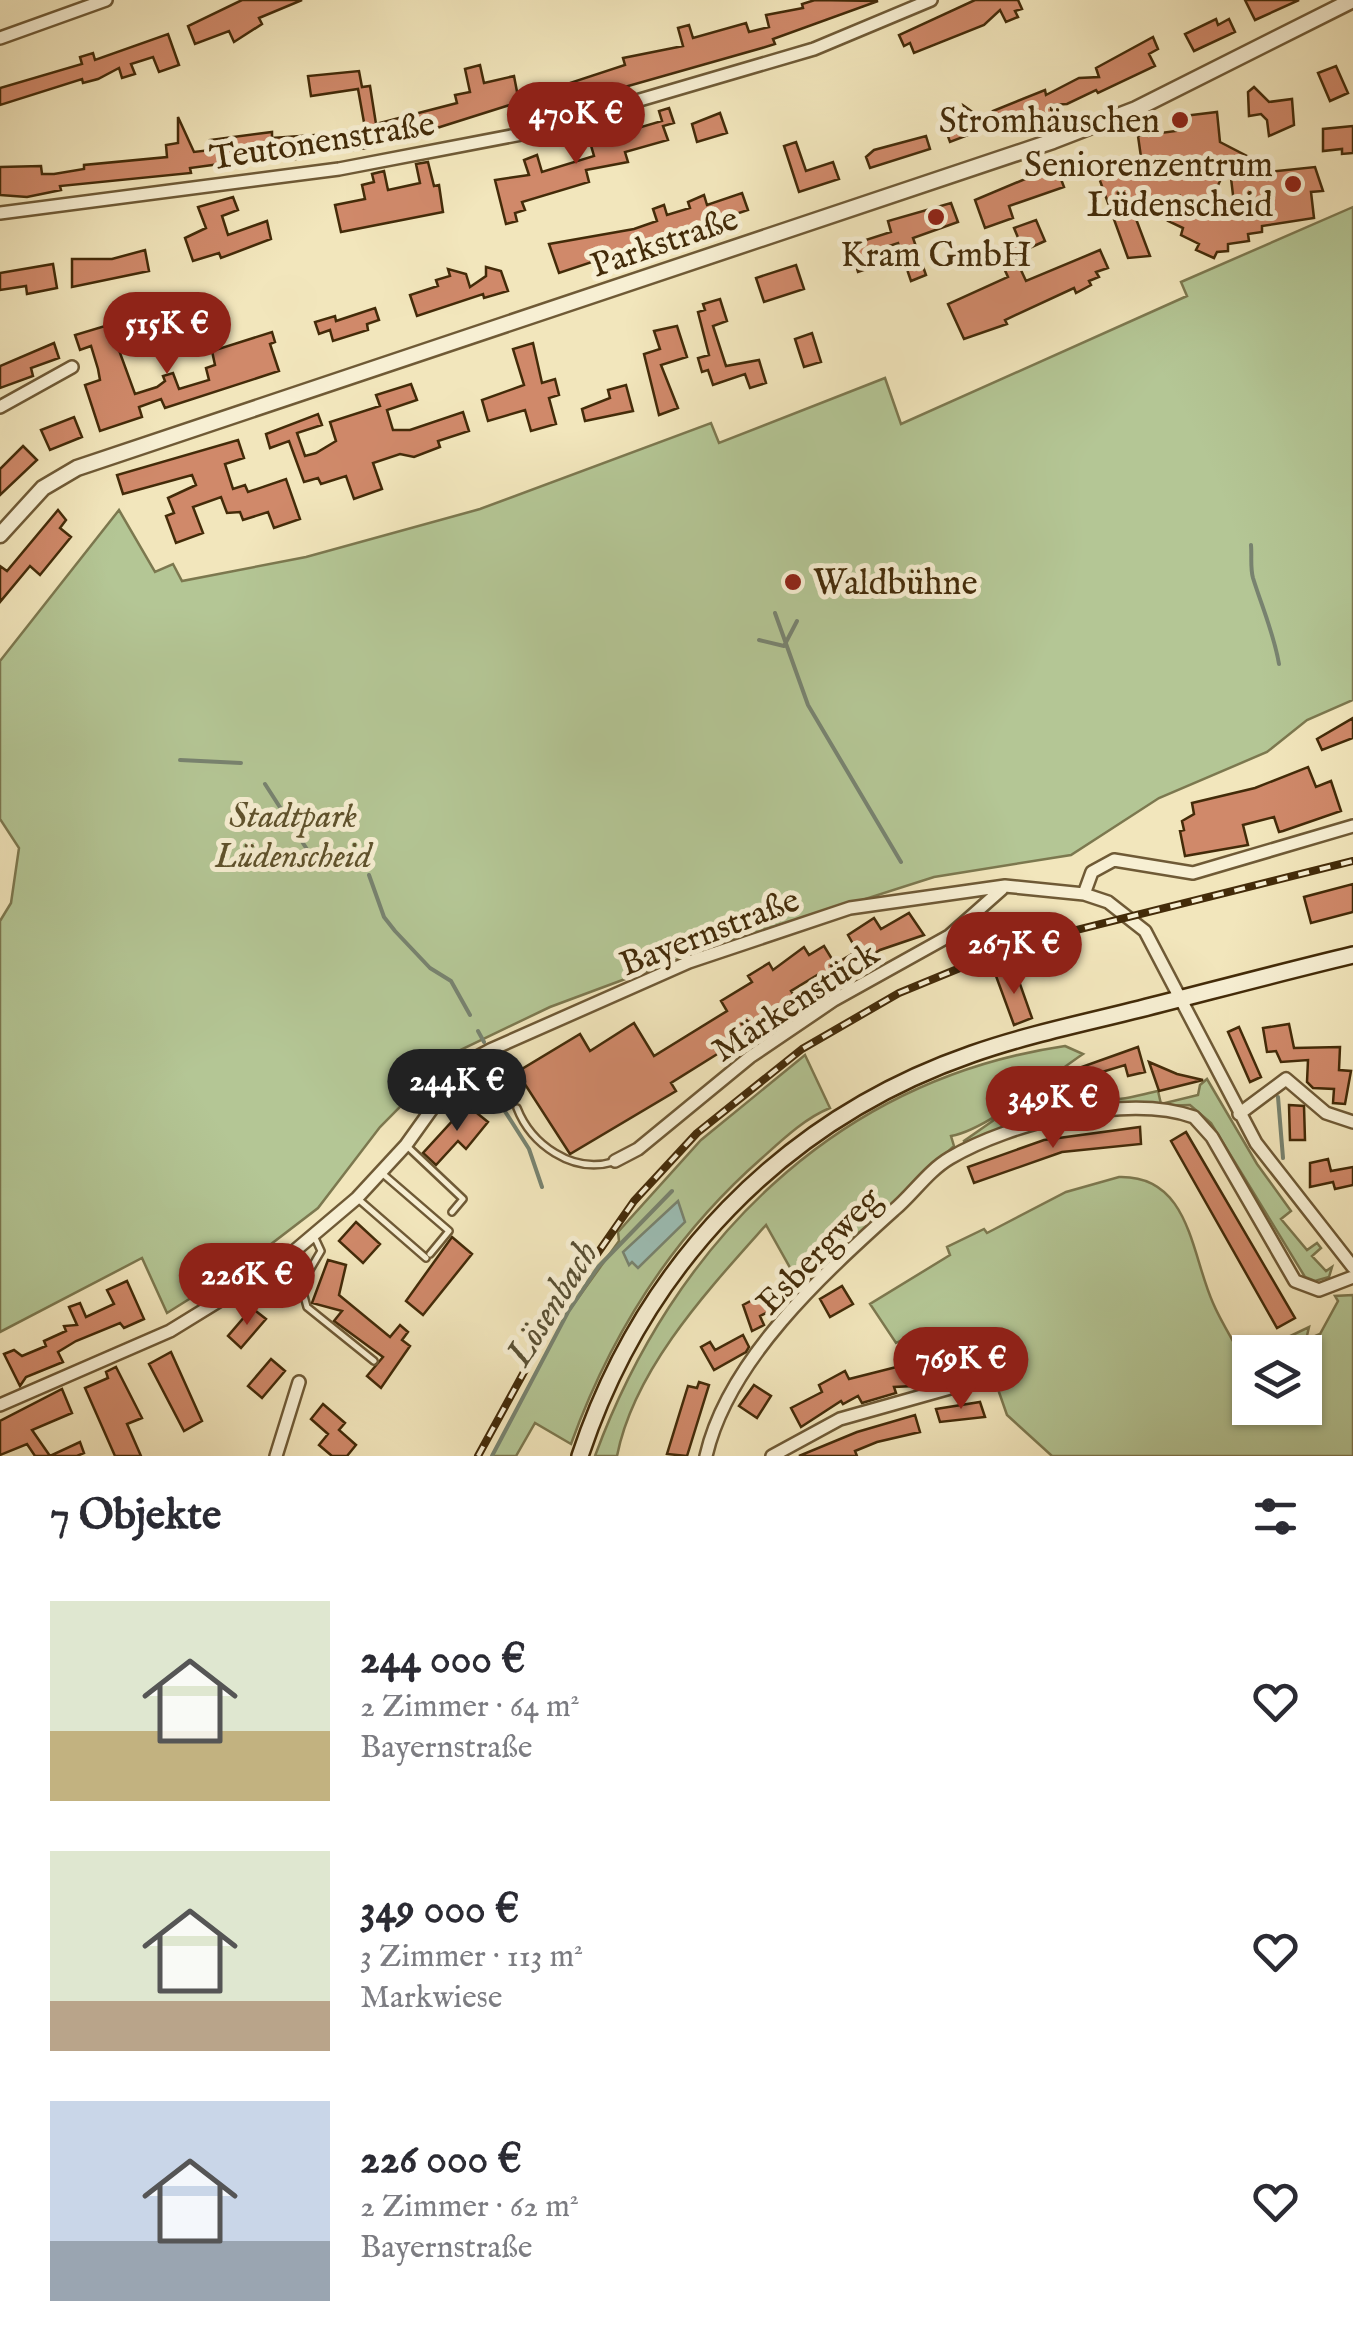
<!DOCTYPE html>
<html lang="de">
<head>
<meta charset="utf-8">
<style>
  body { margin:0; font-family:"IM FELL English",serif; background:#f7f7f7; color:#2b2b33; height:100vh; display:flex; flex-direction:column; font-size:38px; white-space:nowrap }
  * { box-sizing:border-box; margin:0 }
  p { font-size:32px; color:#7c7c81 }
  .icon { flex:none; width:55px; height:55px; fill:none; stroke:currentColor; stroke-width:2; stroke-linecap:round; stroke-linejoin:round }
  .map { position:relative; height:1456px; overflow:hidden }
  .drawer { display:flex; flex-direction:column; background:#fff; flex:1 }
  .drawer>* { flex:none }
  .buttons { position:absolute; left:1232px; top:1335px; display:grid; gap:20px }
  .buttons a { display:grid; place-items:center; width:90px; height:90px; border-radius:0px; background:#fff; box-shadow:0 2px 8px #0004; font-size:50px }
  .price { position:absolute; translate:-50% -85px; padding:0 22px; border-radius:35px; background:#8f2418; color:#fff; font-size:32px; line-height:65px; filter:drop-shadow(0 2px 5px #0008) }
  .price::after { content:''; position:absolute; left:50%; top:60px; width:30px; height:22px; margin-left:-15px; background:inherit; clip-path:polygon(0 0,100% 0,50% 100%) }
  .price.on { background:#222; color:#fff }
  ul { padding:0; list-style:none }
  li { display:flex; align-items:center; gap:30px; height:250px; padding:0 50px }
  li span { display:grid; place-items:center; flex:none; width:280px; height:200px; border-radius:0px; color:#555 }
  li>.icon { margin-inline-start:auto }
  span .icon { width:120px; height:120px; fill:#fffc; stroke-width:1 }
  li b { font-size:42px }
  h2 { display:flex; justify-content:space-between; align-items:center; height:120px; padding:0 50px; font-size:42px }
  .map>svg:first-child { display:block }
  .green { fill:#b4c695; stroke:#7c784f; stroke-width:2.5 }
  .water { fill:#9cbeb5; stroke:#788370; stroke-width:2.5 }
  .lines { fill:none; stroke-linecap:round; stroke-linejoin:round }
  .stream { stroke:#788370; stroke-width:4 }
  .building { fill:#d0896a; stroke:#432b09; stroke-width:2.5; fill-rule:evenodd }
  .service-casing { stroke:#6f5a36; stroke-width:10 }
  .minor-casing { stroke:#6f5a36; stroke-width:16 }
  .tertiary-casing { stroke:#6f5a36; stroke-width:19 }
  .secondary-casing { stroke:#432b09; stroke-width:20 }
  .service { stroke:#f7efd3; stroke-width:5 }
  .minor { stroke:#f7efd3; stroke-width:11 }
  .tertiary { stroke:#f7efd3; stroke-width:14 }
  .secondary { stroke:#f7efd3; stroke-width:15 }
  .rail-casing { stroke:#432b09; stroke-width:8 }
  .rail { stroke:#f7efd3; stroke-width:4; stroke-dasharray:11; stroke-linecap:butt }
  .poi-dot { fill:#8f2418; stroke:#f7efd3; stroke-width:4 }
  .labels { text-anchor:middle; stroke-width:10; stroke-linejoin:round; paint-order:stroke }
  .poi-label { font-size:35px; fill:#432b09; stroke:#f7efd3; text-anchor:end }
  .street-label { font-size:35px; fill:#432b09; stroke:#f7efd3 }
  .park-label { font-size:35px; font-style:italic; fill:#5f522c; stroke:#f7efd3 }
  .water-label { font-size:38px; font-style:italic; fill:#595034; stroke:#f7efd3 }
</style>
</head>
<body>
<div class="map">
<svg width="1353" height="1456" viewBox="0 0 1353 1456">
  <rect width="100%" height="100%" fill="#f2e6bc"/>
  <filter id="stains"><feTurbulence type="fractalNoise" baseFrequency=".002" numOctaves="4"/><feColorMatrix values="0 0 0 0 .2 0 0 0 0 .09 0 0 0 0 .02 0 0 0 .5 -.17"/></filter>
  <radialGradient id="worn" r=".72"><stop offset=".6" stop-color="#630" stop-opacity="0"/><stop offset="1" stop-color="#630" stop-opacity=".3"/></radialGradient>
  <!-- green -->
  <path class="green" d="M1353,207V700L1307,720L1267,752L1159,798L1071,855L934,877L687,956L550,1007L452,1054L380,1127L318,1208L245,1264L167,1313L142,1258L0,1332V921L11,903L19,848L0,819V661L119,510L155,572L173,564L182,581L306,557L480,509L711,423L719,443L885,378L901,424L1187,296L1181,282Z
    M1065,1046L1083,1054C1047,1078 989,1129 951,1136L954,1146L802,1289L766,1225C708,1290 634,1369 617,1456H595C673,1244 835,1080 1065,1046Z
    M805,1055L830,1108C805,1118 782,1140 762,1158C672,1237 611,1333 571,1444L535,1423L516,1456H492L568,1312L619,1241L618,1232L701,1140Z
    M1067,1069C1096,1110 1112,1101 1158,1091L1161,1104L1198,1095L1200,1085L1207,1079L1257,1164L1291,1211L1281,1219L1307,1250L1317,1243L1321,1248L1312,1256L1326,1271L1332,1267L1329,1277L1315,1281L1305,1277L1211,1123L1190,1105L1090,1108L1087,1099L1039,1106L1040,1116L966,1145L964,1141Z
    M1119,1177C1190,1175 1191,1254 1213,1303C1221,1322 1233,1340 1243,1359L1250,1356V1408H1305V1352H1257L1309,1327L1306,1340L1320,1334L1338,1301L1335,1296L1353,1295V1456H1052L1007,1415L992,1372L947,1382L922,1330L896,1343L870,1304L950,1255L947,1247L984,1229L987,1233L1066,1192Z"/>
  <!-- water -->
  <path class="water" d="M678,1201L685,1222L638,1268L632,1262L629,1265L623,1252Z"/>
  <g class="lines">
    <!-- stream -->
    <path class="stream" d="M1251,545C1252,556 1250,567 1253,578C1262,607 1274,634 1279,664
      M775,613L808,705L901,862
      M759,640L784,646L797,621
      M180,760L241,763
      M265,784L310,854
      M369,875L384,917L395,931L430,968L451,981L470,1015
      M478,1031L484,1042
      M496,1063L492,1091L529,1149L542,1187
      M1278,1097L1283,1158
      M492,1456L568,1312L598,1267L672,1191"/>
  </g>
  <!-- building -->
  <path class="building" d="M242,0H302L259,18L262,24L234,42L229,31L195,44L188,26Z
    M815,0L878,1L773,39L775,44L762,48L565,104L564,100L526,108L523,91L548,86L549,90L625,65L623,58L683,46L678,28L689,25L693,38L746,23L749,32L769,27L766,15L803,8L802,4Z
    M975,0H1018L1022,9L1015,11L1018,17L1006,22L1000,10L984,25L914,53L910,43L904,46L899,35Z
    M1245,0H1299L1255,20Z
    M1216,19L1218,25L1229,19L1235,32L1194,51L1185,34Z
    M168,34L179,65L159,72L153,57L131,64L135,74L122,78L119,68L98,79L83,83L82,79L0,105V88L82,64L80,57L93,53L95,60Z
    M1153,37L1158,49L1149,54L1155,66L1098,93L1096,90L1067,104L1050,105L1053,113L1001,132L993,111L1045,90L1046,95L1079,78L1099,77L1096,68Z
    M480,65L484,83L514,76L519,102L380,146L339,152L336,132L365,128L358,89L311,96L308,76L359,71L362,87L370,86L376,124L457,103L455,95L470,92L465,69Z
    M1336,66L1348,93L1330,101L1318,73Z
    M1254,87L1269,102L1292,99L1294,125L1269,136L1267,120L1261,114L1249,116L1248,92Z
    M964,106L992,126L950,142L944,125L968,117Z
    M669,108L674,123L663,126L668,140L625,152L628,162L586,170L589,182L522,202L525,210L515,213L517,221L506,224L495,180L529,175L524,160L537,155L542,172L594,156L590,142L662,121L659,111Z
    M1217,112L1220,142L1251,158L1271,161L1267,172L1315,167L1323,191L1311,192L1314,218L1262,226V232L1248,234L1249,241L1228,244V251L1217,252L1214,258L1196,250L1199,244L1181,235L1183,228L1168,221L1179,196L1130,203L1150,256L1128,258L1099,178L1107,175L1103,165L1114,160L1117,168L1142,164L1138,136L1176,131L1175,117ZM1229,161L1235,212L1205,214Z
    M720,113L727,133L697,142L692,124Z
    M178,117L194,152L211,150L210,140L272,132V138L314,135L316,156L295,159L294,154L190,168L191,173L60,186L61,190L27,197L0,195V167L41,166L42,174H54L84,169V165L167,157L166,145L178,143Z
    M1353,126V153L1342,154V149L1323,151V129Z
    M926,136L930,149L870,168L866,157L874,150Z
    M796,142L806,171L833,162L839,179L799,192L784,146Z
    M428,162L434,186L439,185L443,212L341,232L335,205L365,199L362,185L374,182L372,174L384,171L388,190L420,183L416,164Z
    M1056,166L1064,187L1009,206L1013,218L985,228L975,200Z
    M742,193L748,210L559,273L549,244L634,229L657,221L653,209L664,205L667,215L690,208L688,202L704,195L707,205Z
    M233,197L238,210L222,216L228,235L267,221L271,239L221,258L219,253L193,261L185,238L206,228L198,207Z
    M951,203L958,222L913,238L926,275L911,281L898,243L877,250L882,264L858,272L850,245L891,232L888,221Z
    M1036,220L1045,241L1014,255L1026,281L1100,250L1108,268L1096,272L1099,277L1089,281L1091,285L1076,293L1074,288L1005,320L1007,324L964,339L948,304L1008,277L996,251L1019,240L1014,228Z
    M145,250L149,271L72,287V259H112Z
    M53,264L57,288L27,294L26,286L0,290V273Z
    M796,265L804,289L764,302L756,278Z
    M486,267L501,271L508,291L484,298L483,294L417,316L410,295L438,286L436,280L450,276L448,269L466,274L470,287L486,276Z
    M720,299L727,321L713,326L726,366L759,360L766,383L750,388L745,374L713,385L708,370L702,372L698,358L709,355L698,312L705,310L703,304Z
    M375,308L379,320L367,324L368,330L333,341L330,330L319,334L315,322L335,316L336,321Z
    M105,326L111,343L116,342L135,394L157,387L165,381L163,376L173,373L179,389L209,380L206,368L215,365L212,351L272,332L275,342L270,344L279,371L165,408L161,399L139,407L142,417L100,431L85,385L100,380L98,369L91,346L80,350L75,335Z
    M677,326L687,357L661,365L678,408L659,415L644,354L660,349L654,331Z
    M812,333L821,362L804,367L795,339Z
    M54,343L59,358L31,368L33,376L0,388V366Z
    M533,343L542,383L555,379L559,395L549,398L556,424L531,431L525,410L488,421L482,400L524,385L513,349Z
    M411,384L417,400L387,410L393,430H410L463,412L469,431L438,441L440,447L414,457L400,454L373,463L382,489L354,499L346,476L321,484L318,478L304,482L289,441L270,448L266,434L318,414L322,425L297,433L305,456L316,453L336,441L330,422L380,406L376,395Z
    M626,385L633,411L585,421L582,409L610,398L608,390Z
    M74,417L82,437L50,450L41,430Z
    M238,440L244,458L225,464L233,489L245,485L248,492L286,479L300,519L274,528L268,512L243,520L240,512L227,513L221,497L193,507L203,533L176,543L166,516L174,513L168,498L196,485L192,475L123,494L117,475Z
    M23,446L37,460L0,495V469Z
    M58,510L66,520L60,528L71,537L40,575L30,566L0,602V566L7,571Z
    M1353,718V738L1322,750L1317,739Z
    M1308,767L1316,787L1331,781L1341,811L1283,831L1279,832L1274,817L1243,825L1248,845L1185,856L1180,831L1184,830L1182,821L1194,814L1192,803L1255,788Z
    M1353,884V912L1311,923L1304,897Z
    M909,913L924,935L880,950L825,984L819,974L791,991L799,1003L671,1083L676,1091L570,1154L517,1072L580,1034L590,1051L634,1023L654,1056L727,1011L721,1001L752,982L748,976L769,963L773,970L804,947L809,955L824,946L835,964L857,951L848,935L874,918L881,929Z
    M1015,970L1032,1018L1014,1025L996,976Z
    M1289,1024L1294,1048L1340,1047L1339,1070L1351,1071L1345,1104L1333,1103L1334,1089L1313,1088L1307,1082L1308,1060L1281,1062L1276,1051L1267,1052L1263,1028Z
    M1239,1027L1261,1077L1250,1082L1228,1032Z
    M1138,1047L1145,1072L1128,1076L1125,1065L1079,1079L1076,1069Z
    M1149,1062L1177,1074L1203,1080L1159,1091Z
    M467,1105L488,1122L466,1149L458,1141L436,1165L423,1153Z
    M1289,1105L1304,1106L1305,1140H1290Z
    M1140,1127L1141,1144L1062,1152L974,1183L968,1167L1044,1140Z
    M1186,1132L1295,1318L1277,1328L1171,1141Z
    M1328,1159L1331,1171L1353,1167V1185L1335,1189L1333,1182L1310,1187V1163Z
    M356,1222L380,1244L363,1263L339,1241Z
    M452,1237L472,1254L423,1315L406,1301Z
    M328,1260L346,1265L339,1295L390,1337L400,1325L408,1332L402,1340L410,1346L381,1388L367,1376L383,1357L334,1321L342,1311L312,1303Z
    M127,1281L144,1319L124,1328L120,1323L76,1341L58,1352L63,1362L26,1377L20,1386L4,1354L14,1350L22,1356L46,1346L44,1341L66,1331L64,1326L77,1325L69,1307L80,1303L86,1317L114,1304L107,1290Z
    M842,1286L853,1304L830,1317L820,1299Z
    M760,1296L768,1312L760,1316L764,1325L752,1331L743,1305Z
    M252,1308L266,1319L241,1348L228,1336Z
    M743,1335L749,1347L746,1352L714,1370L701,1347L710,1342L715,1350Z
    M171,1352L202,1421L184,1431L149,1364Z
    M271,1359L285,1371L262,1398L248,1386Z
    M928,1359L934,1377L914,1386L894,1387L896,1393L862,1403L858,1396L843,1404L841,1401L801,1427L791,1408L822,1392L819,1385L845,1371L849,1379Z
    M116,1367L142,1418L127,1424L141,1456H115L85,1388L108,1378L106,1372Z
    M699,1382L709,1385L687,1456L667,1454L688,1386L697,1388Z
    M754,1385L771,1396L757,1418L739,1406Z
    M62,1389L72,1413L32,1430L50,1456L80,1442L84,1453L77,1456H35L27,1444L0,1455V1421Z
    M980,1402L985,1417L940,1422L936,1409Z
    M323,1404L345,1423L339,1430L356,1445L347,1456H332L319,1445L328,1434L311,1419Z
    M915,1415L920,1432L877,1442L855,1451L857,1456H799L857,1432Z"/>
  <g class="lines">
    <!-- service casing -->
    <g class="service-casing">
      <path id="service" d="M517,1108C531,1144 572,1174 613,1162
        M409,1148L463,1199L452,1212
        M383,1174L449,1231L430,1254
        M357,1198L426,1258
        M315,1238L321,1251L301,1285L307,1307L374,1361"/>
    </g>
    <!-- minor casing -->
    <g class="minor-casing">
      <path id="minor" d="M0,38L106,0
        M0,213L339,169L527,133L814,49L931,0
        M0,407L72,367
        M1084,894L1092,872L1114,860L1193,873L1353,826
        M1239,1114L1286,1079L1326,1113L1353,1122
        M615,1161L638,1149L750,1057L834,1000L949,936L1002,889
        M0,1405L170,1331L279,1264L357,1198L406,1145L464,1064L490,1050L689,962L850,908L1005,886L1084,894L1108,902L1145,931L1256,1143L1353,1267
        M276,1456L299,1382
        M706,1456C728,1360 823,1274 894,1210C913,1194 928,1171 950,1158C1009,1123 1127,1093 1194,1117L1212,1137L1295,1281L1319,1290L1353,1277
        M772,1456L840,1419L993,1376"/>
    </g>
    <!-- tertiary casing -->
    <g class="tertiary-casing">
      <path id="tertiary" d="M0,535L43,488L77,468L1053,141L1136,109L1353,0"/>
    </g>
    <!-- secondary casing -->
    <g class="secondary-casing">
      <path id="secondary" d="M580,1456C643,1266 782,1120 972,1054C1026,1035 1084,1023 1140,1009C1211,991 1282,972 1353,955"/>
    </g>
    <!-- service -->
    <use href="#service" class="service"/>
    <!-- minor -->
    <use href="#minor" class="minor"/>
    <!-- tertiary -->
    <use href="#tertiary" class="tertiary"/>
    <!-- secondary -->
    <use href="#secondary" class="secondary"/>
    <!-- rail casing -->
    <g class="rail-casing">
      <path id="rail" d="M478,1456L558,1310L634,1201L697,1133L802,1049L899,993L1016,945L1353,861"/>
    </g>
    <!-- rail -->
    <use href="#rail" class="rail"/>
  </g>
  <!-- markers -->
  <g class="poi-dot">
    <circle cx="1180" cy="120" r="10"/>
    <circle cx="1293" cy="184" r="10"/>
    <circle cx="936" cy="217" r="10"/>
    <circle cx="793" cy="582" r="10"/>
  </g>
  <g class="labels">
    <!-- poi labels -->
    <g class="poi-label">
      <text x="1160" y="132">Stromhäuschen</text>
      <text x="1273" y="176">Seniorenzentrum<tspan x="1273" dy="40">Lüdenscheid</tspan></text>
      <text x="936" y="266" text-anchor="middle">Kram GmbH</text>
      <text x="813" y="594" text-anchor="start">Waldbühne</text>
    </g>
    <!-- street labels -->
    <g class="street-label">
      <text transform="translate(322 140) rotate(-9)" y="12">Teutonenstraße</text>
      <text transform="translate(664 241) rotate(-19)" y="12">Parkstraße</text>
      <text transform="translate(709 931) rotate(-21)" y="12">Bayernstraße</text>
      <text transform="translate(795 1001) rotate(-33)" y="12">Märkenstück</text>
      <text transform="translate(818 1250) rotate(-46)" y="12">Esbergweg</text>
    </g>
    <!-- park labels -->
    <g class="park-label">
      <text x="293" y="827">Stadtpark<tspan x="293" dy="40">Lüdenscheid</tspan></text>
    </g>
    <!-- water labels -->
    <g class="water-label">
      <text transform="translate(551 1303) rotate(-58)" y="13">Lösenbach</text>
    </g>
  </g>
  <rect width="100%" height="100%" filter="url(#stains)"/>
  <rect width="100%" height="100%" fill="url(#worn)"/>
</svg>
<div class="buttons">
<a><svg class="icon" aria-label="layers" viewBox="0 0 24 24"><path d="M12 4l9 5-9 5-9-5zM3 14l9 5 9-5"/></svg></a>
</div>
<b class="price" style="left:576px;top:167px">470K €</b>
<b class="price" style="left:167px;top:377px">515K €</b>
<b class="price" style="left:1014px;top:997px">267K €</b>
<b class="price on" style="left:457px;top:1134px">244K €</b>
<b class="price" style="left:1053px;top:1151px">349K €</b>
<b class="price" style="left:247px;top:1328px">226K €</b>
<b class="price" style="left:961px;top:1412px">769K €</b>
</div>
<section class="drawer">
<h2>7 Objekte<svg class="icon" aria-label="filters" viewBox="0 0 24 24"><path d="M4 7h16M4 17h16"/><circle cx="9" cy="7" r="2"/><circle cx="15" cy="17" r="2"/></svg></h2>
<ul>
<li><span style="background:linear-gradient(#dfe7d0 65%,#c2b280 0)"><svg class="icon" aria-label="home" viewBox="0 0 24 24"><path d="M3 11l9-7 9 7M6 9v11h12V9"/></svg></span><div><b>244 000 €</b><p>2 Zimmer · 64 m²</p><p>Bayernstraße</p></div><svg class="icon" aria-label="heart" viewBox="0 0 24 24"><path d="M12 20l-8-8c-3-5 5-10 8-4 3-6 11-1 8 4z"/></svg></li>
<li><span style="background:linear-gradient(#dfe7d0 75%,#b9a48a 0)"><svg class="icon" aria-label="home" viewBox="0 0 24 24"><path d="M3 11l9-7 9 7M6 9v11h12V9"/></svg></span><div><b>349 000 €</b><p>3 Zimmer · 113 m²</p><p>Markwiese</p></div><svg class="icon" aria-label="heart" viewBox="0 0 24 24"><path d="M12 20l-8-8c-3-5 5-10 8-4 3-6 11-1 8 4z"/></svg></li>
<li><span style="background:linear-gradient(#c9d6e8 70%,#9aa5b1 0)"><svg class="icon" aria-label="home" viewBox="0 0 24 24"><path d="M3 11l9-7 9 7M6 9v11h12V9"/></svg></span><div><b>226 000 €</b><p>2 Zimmer · 62 m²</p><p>Bayernstraße</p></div><svg class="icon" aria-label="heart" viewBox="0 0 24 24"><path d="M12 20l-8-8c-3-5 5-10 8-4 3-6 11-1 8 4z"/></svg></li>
</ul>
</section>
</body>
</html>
